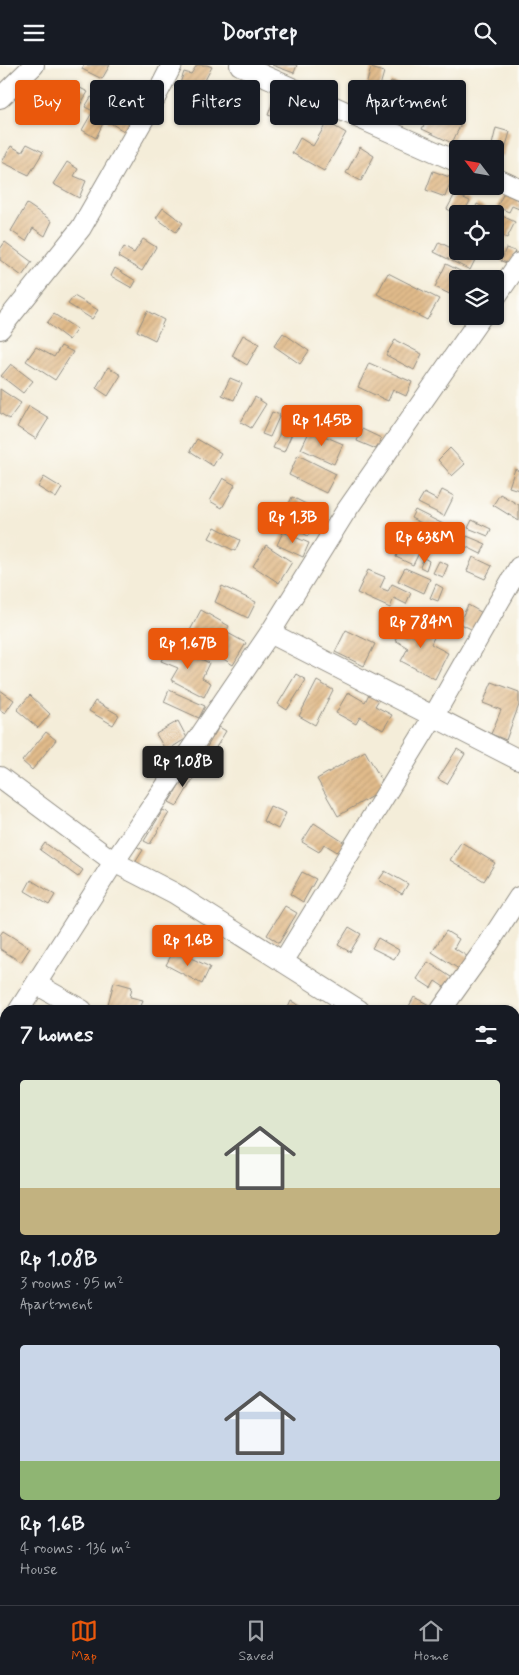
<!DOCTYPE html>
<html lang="en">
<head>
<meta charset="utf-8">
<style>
  body { margin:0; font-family:Mynerve,sans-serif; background:#20242c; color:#f1f3f6; height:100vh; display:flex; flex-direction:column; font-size:19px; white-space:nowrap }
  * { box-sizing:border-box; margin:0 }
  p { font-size:16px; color:#9ea1a6 }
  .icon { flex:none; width:28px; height:28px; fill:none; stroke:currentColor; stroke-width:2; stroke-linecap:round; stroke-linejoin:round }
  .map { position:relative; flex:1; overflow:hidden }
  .drawer { position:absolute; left:0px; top:940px; width:520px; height:600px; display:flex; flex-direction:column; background:#171b24; border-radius:15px 15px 0 0; box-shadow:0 1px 4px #0004 }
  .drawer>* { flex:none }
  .banner { position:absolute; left:15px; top:15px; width:490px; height:45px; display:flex; gap:10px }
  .needle { width:32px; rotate:301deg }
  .fabs { position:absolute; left:449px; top:75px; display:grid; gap:10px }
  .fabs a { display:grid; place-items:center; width:55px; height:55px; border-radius:5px; background:#171b24; box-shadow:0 1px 4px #0004; font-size:25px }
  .price { position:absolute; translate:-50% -42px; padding:0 11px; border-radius:5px; background:#ea580c; color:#fff; font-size:16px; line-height:32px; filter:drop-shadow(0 1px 2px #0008) }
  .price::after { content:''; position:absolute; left:50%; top:30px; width:15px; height:11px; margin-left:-8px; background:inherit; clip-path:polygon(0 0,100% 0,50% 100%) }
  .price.on { background:#222; color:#fff }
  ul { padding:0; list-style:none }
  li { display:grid; align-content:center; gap:10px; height:265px; padding:0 20px }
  li span { display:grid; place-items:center; height:155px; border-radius:5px; color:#555 }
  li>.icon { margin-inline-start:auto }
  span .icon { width:90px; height:90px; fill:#fffc; stroke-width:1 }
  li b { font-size:21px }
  h2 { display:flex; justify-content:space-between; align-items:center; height:60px; padding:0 20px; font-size:21px }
  .tag { padding:0 18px; border-radius:5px; background:#171b24; box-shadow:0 1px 4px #0004; font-size:18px; line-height:45px }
  .tag.on { background:#ea580c; color:#fff }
  header { display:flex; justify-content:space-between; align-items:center; height:65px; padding:0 20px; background:#171b24; font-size:22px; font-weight:700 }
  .menu { display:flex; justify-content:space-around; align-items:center; height:70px; border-top:1px solid #363941; background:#171b24; font-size:14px; color:#9ea1a6 }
  .menu a { display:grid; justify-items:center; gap:2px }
  .menu .on { color:#ea580c }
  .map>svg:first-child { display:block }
  .forest { fill:url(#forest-firs); stroke:#4f6c4c }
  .building { fill:url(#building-hatch) }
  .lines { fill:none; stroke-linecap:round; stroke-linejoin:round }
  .minor-casing { stroke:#908c82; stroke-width:22 }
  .minor { stroke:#fff; stroke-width:20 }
</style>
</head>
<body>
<header><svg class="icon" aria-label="menu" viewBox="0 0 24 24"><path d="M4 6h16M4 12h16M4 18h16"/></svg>Doorstep<svg class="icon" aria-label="search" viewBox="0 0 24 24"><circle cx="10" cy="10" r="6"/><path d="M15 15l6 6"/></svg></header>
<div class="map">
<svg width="519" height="1540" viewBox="0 0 519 1540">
  <defs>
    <pattern id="forest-firs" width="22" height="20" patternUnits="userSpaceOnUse" patternTransform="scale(1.25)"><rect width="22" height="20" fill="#73ad6d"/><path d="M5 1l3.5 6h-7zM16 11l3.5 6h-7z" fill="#5f8d5a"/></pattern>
    <pattern id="building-hatch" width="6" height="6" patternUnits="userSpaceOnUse" patternTransform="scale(1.25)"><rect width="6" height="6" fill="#e1bb8b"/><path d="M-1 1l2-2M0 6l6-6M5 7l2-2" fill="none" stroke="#c1a178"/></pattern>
  </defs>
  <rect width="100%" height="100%" fill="#fdfcf7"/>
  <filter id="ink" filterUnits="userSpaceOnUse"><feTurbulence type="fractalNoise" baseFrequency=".02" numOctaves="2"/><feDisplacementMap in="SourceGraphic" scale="10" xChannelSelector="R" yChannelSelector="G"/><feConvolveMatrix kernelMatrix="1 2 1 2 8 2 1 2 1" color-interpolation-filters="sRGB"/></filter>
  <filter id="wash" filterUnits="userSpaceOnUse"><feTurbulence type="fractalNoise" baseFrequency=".0096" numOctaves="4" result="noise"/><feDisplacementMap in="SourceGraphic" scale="20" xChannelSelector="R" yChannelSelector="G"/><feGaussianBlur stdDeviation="1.12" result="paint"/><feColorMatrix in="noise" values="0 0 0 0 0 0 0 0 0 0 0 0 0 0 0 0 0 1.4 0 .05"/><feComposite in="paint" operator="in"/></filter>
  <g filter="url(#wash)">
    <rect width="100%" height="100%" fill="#f4edd9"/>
    <!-- forest -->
    <path class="forest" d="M519,1430V1540H404L408,1535H515V1431Z"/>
    <g id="blocks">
      <!-- building -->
      <path class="building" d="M84,0H110L102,14L82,4Z
        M197,0H207L212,2L196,32L179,21L184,7L191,9Z
        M272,0H297L294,8Z
        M371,3L384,7L376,35L363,31Z
        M66,16L88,27L80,40L70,36L61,53L49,45Z
        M391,16L425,28L419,45L407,41L401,57L379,50Z
        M277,25L291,30L283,55L268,50Z
        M91,32L111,41L96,73L82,65L93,46L85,42Z
        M116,37L131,44L127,52L138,57L132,71L107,56Z
        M433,42L462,57L452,78L422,64Z
        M327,57L346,68L324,106L292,88L300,73L313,81Z
        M496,63L510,67L503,91L495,89V84H491Z
        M27,79L43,87L29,110L2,97L11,81L22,87Z
        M360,82L374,91L361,116L346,108Z
        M67,97L78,104L74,111L86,116L79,133L53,119Z
        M433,106L452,113L445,132L426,125Z
        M506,123L519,129V144L512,141L509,147L497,142Z
        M455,129L470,136L463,149H457L447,144Z
        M27,139L52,156L45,171L33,163L26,176L11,166Z
        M477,139L515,157L507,173L495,168V149H473Z
        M163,143L183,158L176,167L156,153Z
        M143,174L156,182L142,206L118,192L124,182L134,188Z
        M5,177L32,197L22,211L0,195V184Z
        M439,177L475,195L470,205L434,187Z
        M506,183L515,186L510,199L501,196Z
        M446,199L462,207L459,214H458V233L435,222Z
        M115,203L136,216L132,223L111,211Z
        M388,208L439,234L427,255L377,229Z
        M74,231L98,245L92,254L68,239Z
        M147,246L164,255L155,275L137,266Z
        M54,249L77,264L69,275L47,258Z
        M283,268L309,286L300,299L274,281Z
        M243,270L259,279L247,300L232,291Z
        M395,275L422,289L414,305L386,290Z
        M61,281L73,287L55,315L26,296L36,282L54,292Z
        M369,298L412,317L406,331L393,325L388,336L358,322Z
        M11,299L33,316L23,328L1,311Z
        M108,302L121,310L108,331L96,323Z
        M230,313L242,318L234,335L222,330Z
        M0,324L21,338L9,354L0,348Z
        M255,332L266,339L251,363L241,357Z
        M29,341L49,353L36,374L17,362Z
        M272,347L280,350L270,372L262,369Z
        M287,353L297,357L284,387L273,383Z
        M362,364L381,373L376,384L357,376Z
        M310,365L343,379L334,399L301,384Z
        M197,374L221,388L213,401L190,386Z
        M450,383L465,399L452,411L438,395Z
        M298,390L336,409L326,428L289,410Z
        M515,404L519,406V425L509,422Z
        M44,412L62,423L56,433L38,422Z
        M223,413L235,420L222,443L210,436Z
        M442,425L454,431L444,451L418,438L424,428L437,435Z
        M500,429L519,440V456L493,440Z
        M292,432L308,440L303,451L316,458L308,471L281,456Z
        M415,445L443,459L431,483L419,476L427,461L411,453Z
        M472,455L491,464L488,471L468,463Z
        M215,462L240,475L235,486L209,473Z
        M283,467L309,478L303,492L277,480Z
        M467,471L486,479L481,489L463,480Z
        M266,480L292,497L279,518L253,501Z
        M401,480L419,488L413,500L396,492Z
        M473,492L492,501L485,514L467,506Z
        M424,493L429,496L426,505L420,502Z
        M439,496L448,500L443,512L433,508Z
        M405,503L430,514L424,528L398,516Z
        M368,505L385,512L380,523L388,526L392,519L411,528L406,539L394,533L390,543L357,528Z
        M436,519L443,523L438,536L430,533Z
        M222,521L256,537L248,553L215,537Z
        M468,540L486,550L477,567L459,558Z
        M201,545L229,561L226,567L246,578L233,600L187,571Z
        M406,554L435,570L431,579L448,588L435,614L401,596L408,583L395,575Z
        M346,565L375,579L364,601L335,587Z
        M170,578L209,598L202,613L211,618L204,632L171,615L178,603L161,596Z
        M296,609L306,615L287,645L278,639Z
        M317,616L333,625L315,660L299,651Z
        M492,617L519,627V640L506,675L491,669L501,645L483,638Z
        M0,625L14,635L5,648L0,645Z
        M169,625L205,641L199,653L164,637Z
        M348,627L365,637L370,627L380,633L375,641L392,650L383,665L360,652L356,659L336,648Z
        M30,630L50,649L38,663L17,645Z
        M95,636L119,650L113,660L89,646Z
        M178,656L187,673L166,686L156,669Z
        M219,662L226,666L206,699L199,695Z
        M46,667L56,675L32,705L22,696Z
        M457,684L465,689L447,719L438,714Z
        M365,686L386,723L338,751L317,714Z
        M189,704L196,709L177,741L169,737Z
        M270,741L286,748L278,764L263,756Z
        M163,745L169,748L150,779L144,776Z
        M314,758L345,778L339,788L324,779L319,787L302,777Z
        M461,777L495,798L484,816L450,795Z
        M45,778L83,805L78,812L40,785Z
        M136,781L143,785L133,801L126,797Z
        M385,806L408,819L402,829L379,815Z
        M302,807L316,814L303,837L290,829Z
        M31,815L55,830L49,840L25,826Z
        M285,841L297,848L279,878L267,870Z
        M349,862L361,869L350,887L338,880Z
        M3,866L30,883L21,897L0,884V870Z
        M446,866L459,874L454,883L470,893L462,906L432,887Z
        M378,873L399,885L394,894L372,883Z
        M174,885L210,902L202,919L166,900Z
        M428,897L457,916L450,926L435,916L431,923L417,914Z
        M114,917L132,922L130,932L143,935L140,945H122V943L108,939Z
        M414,932L433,942L431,945H407Z
        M291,936L308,945H287Z"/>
    </g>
  </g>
  <g filter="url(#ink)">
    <use href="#blocks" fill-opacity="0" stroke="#908c82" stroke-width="1"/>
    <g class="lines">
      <!-- minor casing -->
      <g class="minor-casing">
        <path id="minor" d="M240,0L458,97
          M0,33L34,0
          M495,113L519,124
          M495,233L519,198
          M0,264L81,163L150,43L172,0
          M270,568L519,695
          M0,712L114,797L174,828L359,945
          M283,897L433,652L519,502
          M36,919L82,945
          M19,945L114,797L270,568L344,449L482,251
          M441,945L489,878L519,832
          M0,975L5,967"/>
      </g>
      <!-- minor -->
      <use href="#minor" class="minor"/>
    </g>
  </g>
</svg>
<div class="fabs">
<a><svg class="needle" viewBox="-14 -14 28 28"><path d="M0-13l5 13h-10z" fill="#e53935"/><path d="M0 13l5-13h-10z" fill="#9ea1a6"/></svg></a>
<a><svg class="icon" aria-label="locate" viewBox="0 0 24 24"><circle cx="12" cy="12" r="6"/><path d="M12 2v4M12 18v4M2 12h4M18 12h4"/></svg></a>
<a><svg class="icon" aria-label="layers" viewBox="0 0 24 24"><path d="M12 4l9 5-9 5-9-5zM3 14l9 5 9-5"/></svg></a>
</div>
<b class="price" style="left:322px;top:382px">Rp 1.45B</b>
<b class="price" style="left:293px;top:479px">Rp 1.3B</b>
<b class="price" style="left:425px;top:499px">Rp 638M</b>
<b class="price" style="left:421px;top:584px">Rp 784M</b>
<b class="price" style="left:188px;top:605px">Rp 1.67B</b>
<b class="price on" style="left:183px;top:723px">Rp 1.08B</b>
<b class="price" style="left:188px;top:902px">Rp 1.6B</b>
<div class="banner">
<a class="tag on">Buy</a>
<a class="tag">Rent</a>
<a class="tag">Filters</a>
<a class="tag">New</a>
<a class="tag">Apartment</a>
</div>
<section class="drawer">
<h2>7 homes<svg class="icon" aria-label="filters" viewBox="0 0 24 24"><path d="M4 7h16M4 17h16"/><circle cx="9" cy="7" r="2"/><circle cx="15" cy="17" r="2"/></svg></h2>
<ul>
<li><span style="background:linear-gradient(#dfe7d0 70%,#c2b280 0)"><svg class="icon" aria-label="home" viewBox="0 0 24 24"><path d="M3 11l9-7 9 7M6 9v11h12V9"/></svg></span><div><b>Rp 1.08B</b><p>3 rooms · 95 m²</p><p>Apartment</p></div></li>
<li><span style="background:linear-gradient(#c9d6e8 75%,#8fb573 0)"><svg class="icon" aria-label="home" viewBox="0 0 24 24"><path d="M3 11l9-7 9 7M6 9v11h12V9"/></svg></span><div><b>Rp 1.6B</b><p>4 rooms · 136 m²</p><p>House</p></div></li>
</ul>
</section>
</div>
<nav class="menu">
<a class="on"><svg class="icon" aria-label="map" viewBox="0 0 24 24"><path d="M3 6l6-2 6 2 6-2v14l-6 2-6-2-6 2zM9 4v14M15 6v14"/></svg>Map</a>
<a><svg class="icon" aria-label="saved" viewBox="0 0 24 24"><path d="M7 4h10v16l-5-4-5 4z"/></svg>Saved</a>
<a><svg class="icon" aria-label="home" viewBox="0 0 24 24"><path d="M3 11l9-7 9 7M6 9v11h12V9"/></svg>Home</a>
</nav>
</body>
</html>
